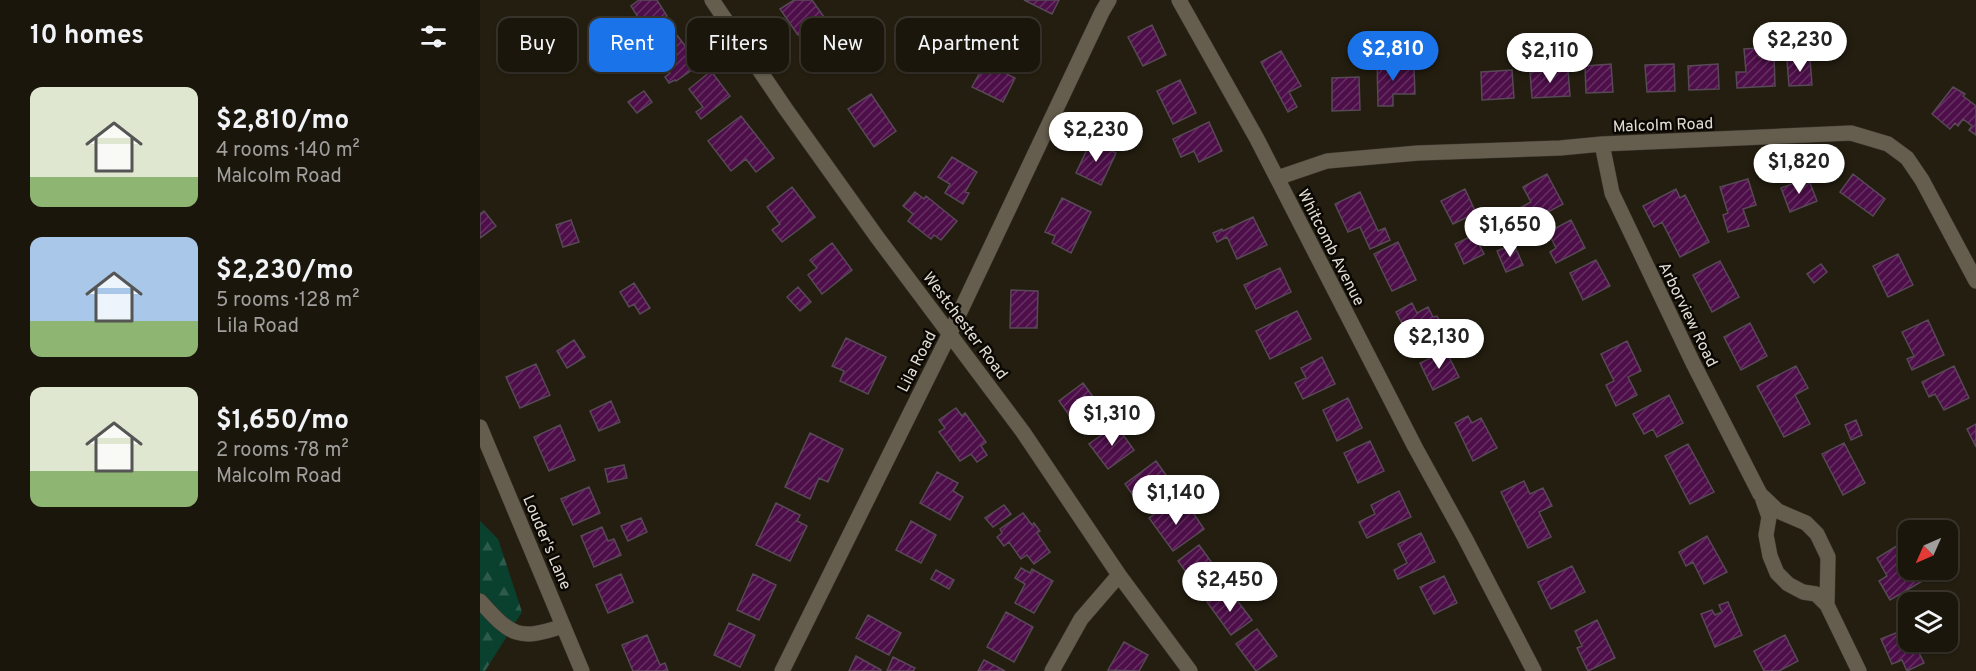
<!DOCTYPE html>
<html lang="en">
<head>
<meta charset="utf-8">
<style>
  body { margin:0; font-family:Overpass,sans-serif; background:#28231a; color:#f1f3f6; height:100vh; display:flex; flex-direction:column; font-size:22px; white-space:nowrap }
  * { box-sizing:border-box; margin:0 }
  p { font-size:20px; color:#a09f9d }
  .icon { flex:none; width:33px; height:33px; fill:none; stroke:currentColor; stroke-width:2; stroke-linecap:round; stroke-linejoin:round }
  .map { position:relative; flex:1; overflow:hidden }
  .drawer { display:flex; flex-direction:column; background:#1b160c; width:480px }
  .drawer>* { flex:none }
  .banner { position:absolute; left:18px; top:18px; width:570px; height:54px; display:flex; gap:12px }
  .needle { width:39px; rotate:225deg }
  .tools { position:absolute; left:1418px; top:520px; display:grid; gap:12px }
  .tools a { display:grid; place-items:center; width:60px; height:60px; border-radius:12px; background:#1b160c; box-shadow:0 2px 4px #0004,0 0 0 2px #39352d; font-size:30px }
  .price { position:absolute; translate:-50% -51px; padding:0 14px; border-radius:21px; background:#fff; color:#222; font-size:20px; line-height:39px; filter:drop-shadow(0 2px 3px #0008) }
  .price::after { content:''; position:absolute; left:50%; top:36px; width:18px; height:14px; margin-left:-9px; background:inherit; clip-path:polygon(0 0,100% 0,50% 100%) }
  .price.active { background:#1a73e8; color:#fff }
  ul { padding:0; list-style:none }
  li { display:flex; align-items:center; gap:18px; height:150px; padding:0 30px }
  li span { display:grid; place-items:center; flex:none; width:168px; height:120px; border-radius:12px; color:#555 }
  li>.icon { margin-inline-start:auto }
  span .icon { width:72px; height:72px; fill:#fffc; stroke-width:1 }
  li b { font-size:26px }
  h2 { display:flex; justify-content:space-between; align-items:center; height:72px; padding:0 30px; font-size:26px }
  .pill { padding:0 21px; border-radius:12px; background:#1b160c; box-shadow:0 2px 4px #0004,0 0 0 2px #39352d; font-size:21px; line-height:54px }
  .pill.active { background:#1a73e8; color:#fff }
  main { display:flex; flex:1; min-height:0 }
  .map>svg:first-child { display:block }
  .forest { fill:url(#forest-firs) }
  .building { fill:url(#building-hatch); stroke:#574955; stroke-width:1.5 }
  .lines { fill:none; stroke-linecap:round; stroke-linejoin:round }
  .street-casing { stroke:#3c372f; stroke-width:16 }
  .street { stroke:#655e4e; stroke-width:15 }
  .labels { text-anchor:middle; stroke-width:5; stroke-linejoin:round; paint-order:stroke }
  .street-label { font-size:16px; fill:#e2ded5; stroke:#0b0804 }
</style>
</head>
<body>
<main>
<section class="drawer">
<h2>10 homes<svg class="icon" aria-label="filters" viewBox="0 0 24 24"><path d="M4 7h16M4 17h16"/><circle cx="9" cy="7" r="2"/><circle cx="15" cy="17" r="2"/></svg></h2>
<ul>
<li><span style="background:linear-gradient(#dfe7d0 75%,#8fb573 0)"><svg class="icon" aria-label="home" viewBox="0 0 24 24"><path d="M3 11l9-7 9 7M6 9v11h12V9"/></svg></span><div><b>$2,810/mo</b><p>4 rooms · 140 m²</p><p>Malcolm Road</p></div></li>
<li><span style="background:linear-gradient(#a9c7e8 70%,#8fb573 0)"><svg class="icon" aria-label="home" viewBox="0 0 24 24"><path d="M3 11l9-7 9 7M6 9v11h12V9"/></svg></span><div><b>$2,230/mo</b><p>5 rooms · 128 m²</p><p>Lila Road</p></div></li>
<li><span style="background:linear-gradient(#dfe7d0 70%,#8fb573 0)"><svg class="icon" aria-label="home" viewBox="0 0 24 24"><path d="M3 11l9-7 9 7M6 9v11h12V9"/></svg></span><div><b>$1,650/mo</b><p>2 rooms · 78 m²</p><p>Malcolm Road</p></div></li>
</ul>
</section>
<div class="map">
<svg width="1496" height="671" viewBox="0 0 1496 671">
  <defs>
    <pattern id="forest-firs" width="22" height="20" patternUnits="userSpaceOnUse" patternTransform="scale(1.5)"><rect width="22" height="20" fill="#0a402e"/><path d="M5 1l3.5 6h-7zM16 11l3.5 6h-7z" fill="#2d5b4b"/></pattern>
    <pattern id="building-hatch" width="6" height="6" patternUnits="userSpaceOnUse" patternTransform="scale(1.5)"><rect width="6" height="6" fill="#4d0e49"/><path d="M-1 1l2-2M0 6l6-6M5 7l2-2" fill="none" stroke="#663162"/></pattern>
  </defs>
  <rect width="100%" height="100%" fill="#241e10"/>
  <!-- forest -->
  <path class="forest" d="M0,521L18,539L42,612L5,671H0Z"/>
  <!-- building -->
  <path class="building" d="M159,0H177L187,16L166,30L151,6Z
    M314,0H332L344,17L318,35L300,9Z
    M544,0H579L572,14Z
    M672,25L686,55L663,66L648,37Z
    M363,30L377,50L344,72L330,52Z
    M196,34L213,56L215,54L220,61L218,62L219,65L196,81L195,80L189,83L185,77L190,73L178,56L187,50L182,44Z
    M1278,48L1279,57L1294,56L1295,86L1257,88L1256,72H1266L1264,49Z
    M801,51L821,86L809,92L817,107L808,112L781,62Z
    M897,59H913V69H934L935,94H913V106H898Z
    M1330,59L1332,85L1309,86L1307,60Z
    M505,63L535,78L523,102L492,87Z
    M1131,64L1133,92L1106,93L1105,66Z
    M1194,64L1195,91L1167,92L1165,65Z
    M1238,64L1239,89L1209,90L1208,66Z
    M1032,70L1034,98L1002,100L1001,72Z
    M1088,70L1090,96L1052,98L1050,72Z
    M231,71L250,96L221,119L216,112L223,107L209,89Z
    M879,77L880,110L852,111V78Z
    M700,80L716,113L693,124L677,91Z
    M1473,87L1485,94L1483,96L1496,106V135L1489,130L1492,126L1483,119L1478,126L1475,123L1470,129L1452,114Z
    M164,91L172,102L157,113L148,102Z
    M391,94L416,131L394,147L368,109Z
    M261,116L294,158L276,172L266,159L251,171L228,141Z
    M729,122L742,151L719,162L714,151L701,157L693,139Z
    M611,141L636,153L621,185L596,173Z
    M472,157L497,172L485,192L489,193L483,204L465,193L470,184L458,177Z
    M1067,174L1083,204L1042,226L1034,211L1051,202L1043,187Z
    M1373,174L1405,199L1393,216L1360,192Z
    M1328,178L1337,201L1310,212L1301,188Z
    M1268,179L1276,205L1263,209L1269,226L1248,232L1243,215L1248,213L1240,187Z
    M312,187L335,217L302,242L292,230L300,224L287,207Z
    M985,189L996,213L973,224L961,201Z
    M1196,189L1200,198L1205,195L1229,242L1200,257L1182,222L1174,227L1163,206Z
    M435,192L444,199L446,196L477,221L461,240L454,235L451,239L428,221L433,214L423,206Z
    M880,192L898,231L905,228L910,240L890,249L880,227L868,232L855,204Z
    M582,198L611,212L591,253L572,243L575,236L565,232Z
    M4,211L16,226L0,238V214Z
    M773,217L787,245L757,259L747,237L737,242L733,233L742,229L743,231Z
    M91,220L99,242L83,247L76,225Z
    M1091,220L1105,248L1076,263L1070,252L1076,248L1068,232Z
    M994,235L1004,254L984,264L975,244Z
    M918,242L936,280L912,291L894,254Z
    M352,243L372,270L342,294L328,275L337,268L330,260Z
    M1034,244L1043,265L1026,272L1017,251Z
    M1418,254L1433,285L1408,297L1393,266Z
    M1116,260L1130,286L1103,300L1090,273Z
    M1240,261L1259,297L1232,312L1213,275Z
    M1341,264L1347,272L1334,283L1327,274Z
    M800,268L811,292L776,309L764,285Z
    M154,283L170,308L160,314L154,304L149,307L140,292Z
    M318,287L331,302L320,311L307,297Z
    M531,290L558,291L557,328H530Z
    M932,303L937,313L948,307L953,317L957,316L964,329L934,346L916,312Z
    M817,311L831,339L790,359L776,331Z
    M1448,320L1464,355L1432,370L1427,359L1434,356L1422,332Z
    M1270,323L1287,356L1261,370L1244,337Z
    M366,338L406,357L388,394L360,381L364,371L352,366Z
    M94,340L105,357L87,368L77,351Z
    M1147,341L1161,371L1148,377L1157,395L1136,406L1126,385L1134,381L1121,354Z
    M966,351L979,377L953,390L940,363Z
    M842,357L855,384L823,399L815,383L826,378L821,368Z
    M56,364L70,395L40,408L26,377Z
    M1316,366L1328,388L1315,395L1330,424L1304,437L1277,386Z
    M1474,366L1489,398L1464,410L1455,394L1449,397L1442,382Z
    M603,383L624,412L600,430L579,401Z
    M1189,395L1203,423L1177,437L1173,429L1164,434L1153,414Z
    M868,398L882,428L857,441L843,410Z
    M131,401L140,422L119,431L110,411Z
    M476,408L482,416L485,413L506,442L501,446L507,455L497,462L491,454L480,461L459,432L465,428L459,420Z
    M988,416L992,423L1001,418L1017,448L993,461L975,423Z
    M1376,420L1382,435L1371,440L1365,425Z
    M1496,424V447L1487,429Z
    M80,425L95,460L69,471L54,437Z
    M636,425L654,450L628,469L609,444Z
    M330,433L363,449L348,482L339,478L330,499L305,487Z
    M890,441L904,471L878,483L864,453Z
    M1364,443L1385,483L1363,495L1342,454Z
    M1208,444L1234,492L1210,504L1185,456Z
    M676,461L693,485L662,508L645,484Z
    M144,465L147,478L128,482L125,469Z
    M457,472L478,483L473,491L483,497L470,520L440,503Z
    M1044,481L1050,494L1063,488L1072,506L1059,512L1071,537L1048,548L1021,492Z
    M109,487L120,513L93,525L81,499Z
    M919,491L931,517L887,538L879,522L895,514L891,505Z
    M692,502L701,515L710,508L724,529L693,551L669,518Z
    M296,503L320,515L317,521L327,526L310,561L276,545Z
    M524,505L531,514L513,527L505,518Z
    M543,513L552,525L554,523L560,531L557,533L570,552L554,564L547,555L541,559L529,542L524,546L517,537L522,533L520,529Z
    M161,518L167,532L148,541L141,526Z
    M431,521L456,535L441,563L416,550Z
    M122,527L128,541L134,539L141,555L114,567L101,536Z
    M941,533L955,562L918,579L914,570L927,563L918,544Z
    M1227,536L1247,572L1224,584L1213,562L1206,566L1199,552Z
    M1423,542L1428,551V570H1448L1451,576L1410,600L1399,581L1407,576L1397,558Z
    M719,545L735,567L726,574L733,584L721,593L698,561Z
    M1092,566L1105,592L1071,609L1058,582Z
    M541,568L550,573L552,569L573,581L554,613L535,603L545,584L535,578Z
    M456,570L474,580L469,589L451,579Z
    M141,574L153,602L128,613L116,585Z
    M273,574L296,585L279,620L257,610Z
    M964,576L977,603L954,614L940,587Z
    M740,592L746,600L753,595L772,620L751,635L727,602Z
    M1248,602L1262,635L1235,647L1221,614L1232,610L1235,615L1242,612L1239,605Z
    M526,612L553,627L534,662L507,647Z
    M388,615L421,633L409,655L376,638Z
    M1117,620L1135,658L1108,671L1097,648L1102,646L1095,631Z
    M249,623L275,635L260,667L234,655Z
    M1428,628V642H1450L1453,647L1439,653L1444,663L1427,671L1422,660L1412,664L1401,639Z
    M777,629L797,656L776,671L756,644Z
    M167,635L180,665L185,663L188,671H153L142,645Z
    M1305,635L1318,661L1299,671H1284L1274,651Z
    M644,642L668,655L659,671L628,670Z
    M376,656L401,670L400,671H369Z
    M413,657L435,668L433,671H407Z
    M504,660L525,671H498Z"/>
  <g class="lines">
    <!-- street casing -->
    <g class="street-casing">
      <path id="street" d="M232,0L305,108L397,237L543,432L639,575L710,671
        M699,0L777,139L935,447L985,538L1054,671
        M1122,144L1132,193L1213,363L1280,494L1298,511L1326,523L1337,534L1348,557L1347,605L1379,671
        M797,178L847,161L938,153L1080,148L1122,144L1371,133L1408,144L1427,158L1442,180L1496,281
        M0,427L102,671
        M1283,500L1289,517L1286,535L1290,556L1297,573L1308,584L1323,592L1336,594L1347,605
        M0,601C31,636 39,641 83,626
        M302,671L470,333L622,12L629,0
        M572,671L601,619L639,575"/>
    </g>
    <!-- street -->
    <use href="#street" class="street"/>
  </g>
  <g class="labels">
    <!-- street labels -->
    <g class="street-label">
      <text transform="translate(1183 124) rotate(-2)" y="6">Malcolm Road</text>
      <text transform="translate(852 247) rotate(63)" y="6">Whitcomb Avenue</text>
      <text transform="translate(1209 314) rotate(64)" y="6">Arborview Road</text>
      <text transform="translate(486 325) rotate(53)" y="6">Westchester Road</text>
      <text transform="translate(436 361) rotate(-63)" y="6">Lila Road</text>
      <text transform="translate(68 542) rotate(67)" y="6">Louder's Lane</text>
    </g>
  </g>
</svg>
<div class="tools">
<a><svg class="needle" viewBox="-14 -14 28 28"><path d="M0-13l5 13h-10z" fill="#e53935"/><path d="M0 13l5-13h-10z" fill="#a09f9d"/></svg></a>
<a><svg class="icon" aria-label="layers" viewBox="0 0 24 24"><path d="M12 4l9 5-9 5-9-5zM3 14l9 5 9-5"/></svg></a>
</div>
<b class="price" style="left:1320px;top:73px">$2,230</b>
<b class="price active" style="left:913px;top:82px">$2,810</b>
<b class="price" style="left:1070px;top:84px">$2,110</b>
<b class="price" style="left:616px;top:163px">$2,230</b>
<b class="price" style="left:1319px;top:195px">$1,820</b>
<b class="price" style="left:1030px;top:258px">$1,650</b>
<b class="price" style="left:959px;top:370px">$2,130</b>
<b class="price" style="left:632px;top:447px">$1,310</b>
<b class="price" style="left:696px;top:526px">$1,140</b>
<b class="price" style="left:750px;top:613px">$2,450</b>
<div class="banner">
<a class="pill">Buy</a>
<a class="pill active">Rent</a>
<a class="pill">Filters</a>
<a class="pill">New</a>
<a class="pill">Apartment</a>
</div>
</div>
</main>
</body>
</html>
